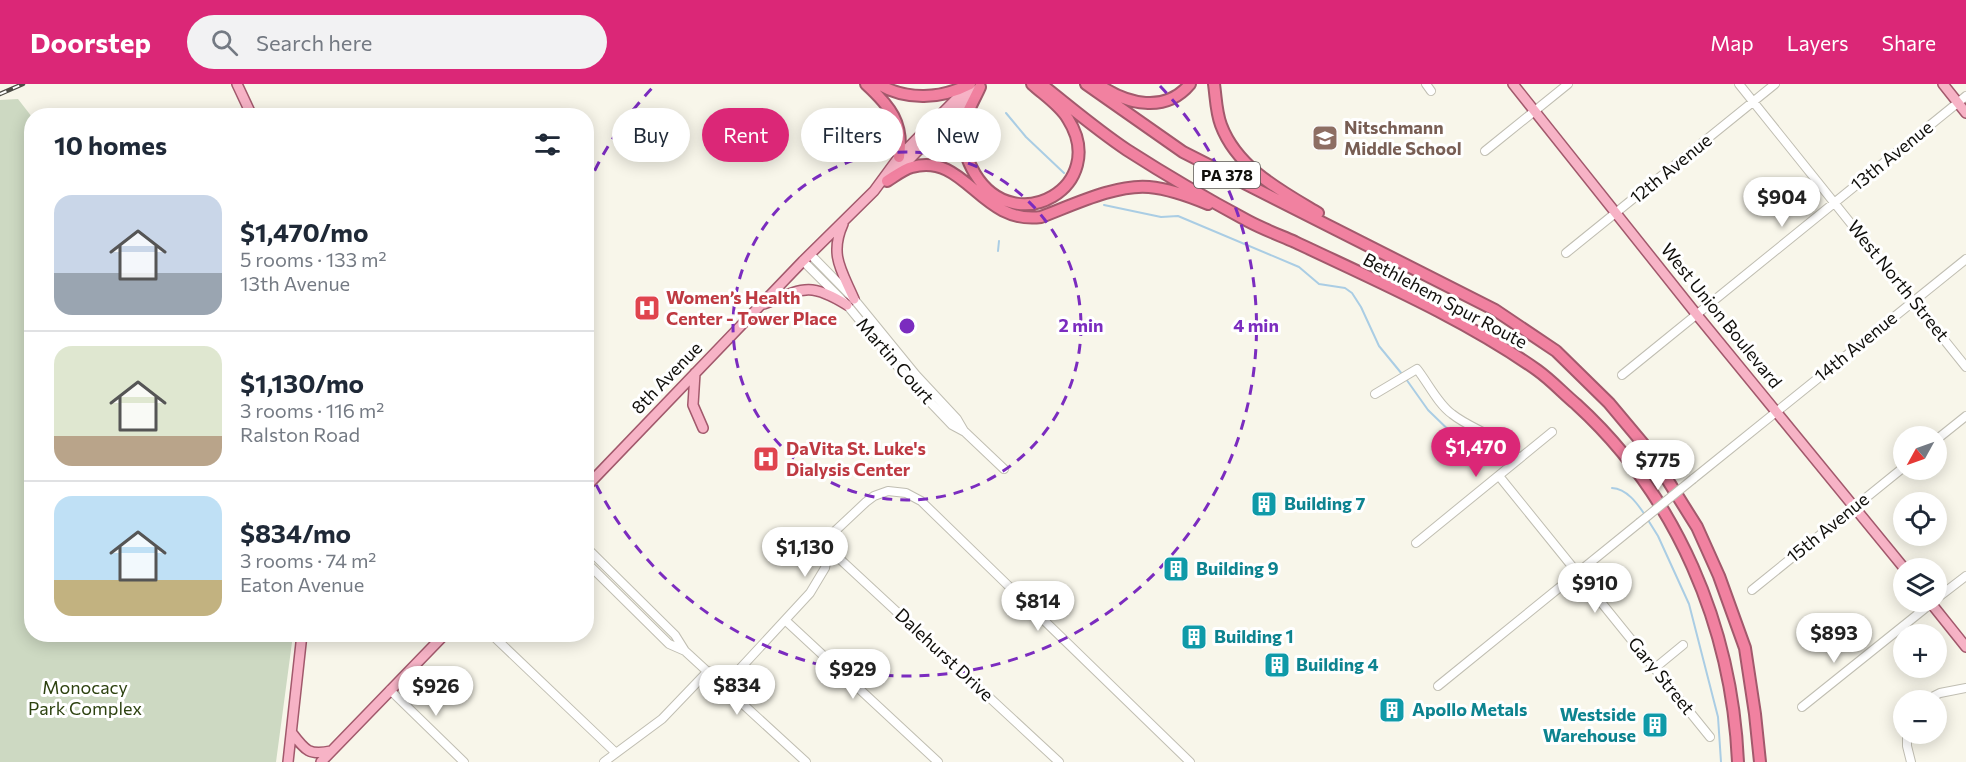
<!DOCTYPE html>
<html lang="en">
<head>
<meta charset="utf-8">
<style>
  body { margin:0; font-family:Commissioner,sans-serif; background:#f2f2f3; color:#1f2937; height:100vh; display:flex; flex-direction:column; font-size:22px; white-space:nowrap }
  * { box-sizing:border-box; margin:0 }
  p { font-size:20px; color:#747a83 }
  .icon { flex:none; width:33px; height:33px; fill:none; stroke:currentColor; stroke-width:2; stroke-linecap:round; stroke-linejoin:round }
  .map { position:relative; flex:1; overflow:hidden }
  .drawer { position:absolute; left:24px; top:24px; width:570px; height:534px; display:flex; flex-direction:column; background:#fff; border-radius:24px; box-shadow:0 3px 15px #0003 }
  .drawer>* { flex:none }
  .top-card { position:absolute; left:612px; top:24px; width:570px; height:54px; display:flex; gap:12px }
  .needle { width:39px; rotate:230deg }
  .fabs { position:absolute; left:1893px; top:342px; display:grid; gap:12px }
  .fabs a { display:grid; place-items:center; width:54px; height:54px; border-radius:50%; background:#fff; box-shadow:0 3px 15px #0003; font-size:30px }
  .price { position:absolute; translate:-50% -51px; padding:0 14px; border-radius:21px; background:#fff; color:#222; font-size:20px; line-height:39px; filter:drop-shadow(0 2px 3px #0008) }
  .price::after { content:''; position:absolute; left:50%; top:36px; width:18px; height:14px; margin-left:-9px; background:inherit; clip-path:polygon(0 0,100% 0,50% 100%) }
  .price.selected { background:#db2777; color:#fff }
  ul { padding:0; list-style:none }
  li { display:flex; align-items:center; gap:18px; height:150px; padding:0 30px }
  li+li { border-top:2px solid #e0e1e3 }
  li span { display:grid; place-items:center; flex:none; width:168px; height:120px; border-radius:18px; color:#555 }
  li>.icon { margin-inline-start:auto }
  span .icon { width:72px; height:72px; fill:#fffc; stroke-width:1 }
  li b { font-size:26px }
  h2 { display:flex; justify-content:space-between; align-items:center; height:72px; padding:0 30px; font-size:26px }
  .tag { padding:0 21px; border-radius:27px; background:#fff; box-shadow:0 3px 15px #0003; font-size:21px; line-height:54px }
  .tag.selected { background:#db2777; color:#fff }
  header { display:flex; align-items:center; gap:36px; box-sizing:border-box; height:84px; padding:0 30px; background:#db2777; color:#fff }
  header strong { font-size:28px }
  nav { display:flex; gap:33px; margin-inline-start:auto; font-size:21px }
  .search { width:420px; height:54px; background:#f2f2f3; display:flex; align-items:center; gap:15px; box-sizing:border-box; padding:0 21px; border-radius:33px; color:#747a83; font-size:22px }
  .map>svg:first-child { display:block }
  .green { fill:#cdd9c2 }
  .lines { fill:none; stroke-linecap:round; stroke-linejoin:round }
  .stream { stroke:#aacde4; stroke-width:2 }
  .minor-casing { stroke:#c0beb2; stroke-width:10 }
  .major-casing { stroke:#a2596c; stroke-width:12 }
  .highway-casing { stroke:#a2596c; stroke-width:14 }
  .minor { stroke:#fff; stroke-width:8 }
  .major { stroke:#f7b3c6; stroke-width:9 }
  .highway { stroke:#f181a0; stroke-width:10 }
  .rail-casing { stroke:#4c4b45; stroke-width:4.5 }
  .rail { stroke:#fff; stroke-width:2; stroke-dasharray:7; stroke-linecap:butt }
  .minor-bridge-casing { stroke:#c0beb2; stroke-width:10; stroke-linecap:butt }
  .minor-bridge { stroke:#fff; stroke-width:8 }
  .ring { fill:none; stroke:#7b2cbf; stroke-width:3; stroke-dasharray:10 8 }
  .labels { text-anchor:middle; stroke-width:6; stroke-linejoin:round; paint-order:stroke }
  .shield { fill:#fff; stroke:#585754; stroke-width:1.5 }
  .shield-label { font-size:16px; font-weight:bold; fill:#100f0b }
  .education-label { font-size:18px; font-weight:bold; fill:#785e54; stroke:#fff; text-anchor:start }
  .street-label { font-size:18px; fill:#100f0b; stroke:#fff }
  .health-label { font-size:18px; font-weight:bold; fill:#be3a42; stroke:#fff; text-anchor:start }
  .culture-label { font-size:18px; font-weight:bold; fill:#0d838f; stroke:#fff; text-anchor:start }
  .park-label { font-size:18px; fill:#2d4210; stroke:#fff }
  .centre { fill:#7b2cbf; stroke:#fff; stroke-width:3 }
  .ring-label { font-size:18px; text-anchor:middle; font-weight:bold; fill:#7b2cbf; stroke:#fff; stroke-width:6; stroke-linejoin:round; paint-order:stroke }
</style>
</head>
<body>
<header>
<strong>Doorstep</strong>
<div class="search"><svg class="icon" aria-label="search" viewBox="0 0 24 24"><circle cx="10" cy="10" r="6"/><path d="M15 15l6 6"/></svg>Search here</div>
<nav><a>Map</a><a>Layers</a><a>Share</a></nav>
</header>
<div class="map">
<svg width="1966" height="678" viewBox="0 0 1966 678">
  <rect width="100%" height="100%" fill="#f8f6ea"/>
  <!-- green -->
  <path class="green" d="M18,15L32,33V550L293,551L276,678H0V16Z"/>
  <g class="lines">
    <!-- stream -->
    <path class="stream" d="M1006,29L1026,53L1064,89
      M1104,121L1161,133L1178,132L1299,183L1319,200L1345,204L1352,209L1361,223L1379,262L1402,290
      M998,167L999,157
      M1406,295L1428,326L1462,359L1481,370L1499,374
      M1612,404C1627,405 1637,419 1645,431
      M1648,436L1658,452L1689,520L1718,633L1721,678"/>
    <!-- minor casing -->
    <g class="minor-casing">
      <path id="minor" d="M1426,0L1431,7
        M1739,0L1966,283
        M1485,67L1568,0
        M1566,169L1775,0
        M810,170L854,215L916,291L957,335L964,347
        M803,177L847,221L908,295L952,341L965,348L1004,385
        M1622,291L1966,12
        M1375,310L1417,285C1428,299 1438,320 1452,330C1473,347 1503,352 1519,375
        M1936,356L1966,332
        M1499,392L1710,653
        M1693,395L1966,175
        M1416,459L1552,348
        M586,463L675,551L685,567
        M829,465L1059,678
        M586,478L669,560L685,567L806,678
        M1752,506L1904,383
        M1936,515L1966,492
        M785,536L938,678
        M491,550L616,669
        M1655,584L1683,561
        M724,602L810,509L825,484L830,459L834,448L866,418L874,412L888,407L906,409L921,417L1190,678
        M1438,602L1639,439
        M390,606L464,678
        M1926,616L1940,609L1966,604
        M1802,623L1933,518
        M1907,650V662L1911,678
        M604,678L662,635L708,587"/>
    </g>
    <!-- major casing -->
    <g class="major-casing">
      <path id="major" d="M237,0L252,32
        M1513,0L1697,231L1904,484
        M1943,0L1966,29
        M897,88L977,6
        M843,140C829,171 842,187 854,215
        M764,220C803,204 810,198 847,221
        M695,289L693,321L703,344
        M586,403L803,177L874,107L899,73L969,2
        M1930,518L1966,563
        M292,649C305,666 309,672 331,667
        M288,678L302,550
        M321,678L445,550"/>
    </g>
    <!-- highway casing -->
    <g class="highway-casing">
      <path id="highway" d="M866,0C890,22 904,39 899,73
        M878,0C907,17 941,15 970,0
        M1041,0C1069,22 1097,46 1127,66C1166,91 1207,115 1248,137C1263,145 1279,151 1295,158C1377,197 1463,234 1537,286C1551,296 1563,309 1576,320C1677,412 1732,543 1738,678
        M1086,0L1183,68L1495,226L1556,267L1609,319L1650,368L1697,443L1719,492L1745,564L1755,630L1760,678
        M1214,0C1216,14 1216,28 1221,41C1237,84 1281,107 1318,129
        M1099,1C1127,20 1165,30 1190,0
        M980,3C974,17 964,31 963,46C962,63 967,76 975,90C1016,157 1110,101 1068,35C1060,21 1044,11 1032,0
        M887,97C895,92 904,85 912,83C966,68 980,141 1041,133C1073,121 1116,100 1149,103C1170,105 1189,112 1208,120"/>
    </g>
    <!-- minor -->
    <use href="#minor" class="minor"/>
    <!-- major -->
    <use href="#major" class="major"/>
    <!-- highway -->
    <use href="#highway" class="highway"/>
    <!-- rail casing -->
    <g class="rail-casing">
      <path id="rail" d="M0,10L23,0"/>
    </g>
    <!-- rail -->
    <use href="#rail" class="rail"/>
    <!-- minor-bridge casing -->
    <g class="minor-bridge-casing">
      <path id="minor-bridge" d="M1639,439L1693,395"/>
    </g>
    <!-- minor-bridge -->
    <use href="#minor-bridge" class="minor-bridge"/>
  </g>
  <!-- distance rings -->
  <g class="ring">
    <circle cx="907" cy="242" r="174"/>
    <path d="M587 103A349 349 0 0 1 654 2M1160 2A349 349 0 1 1 587 381"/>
  </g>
  <!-- icons -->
  <defs>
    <g id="school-square" transform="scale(1.35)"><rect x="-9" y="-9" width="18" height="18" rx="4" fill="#8d6e63" stroke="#fff"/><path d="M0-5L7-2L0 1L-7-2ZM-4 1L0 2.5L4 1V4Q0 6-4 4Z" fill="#fff"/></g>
    <g id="hospital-square" transform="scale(1.35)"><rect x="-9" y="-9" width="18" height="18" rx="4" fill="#e0444e" stroke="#fff"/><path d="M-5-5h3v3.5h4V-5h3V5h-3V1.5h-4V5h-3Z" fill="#fff"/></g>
    <g id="building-square" transform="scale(1.35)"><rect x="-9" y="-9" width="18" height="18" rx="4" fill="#0f9aa8" stroke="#fff"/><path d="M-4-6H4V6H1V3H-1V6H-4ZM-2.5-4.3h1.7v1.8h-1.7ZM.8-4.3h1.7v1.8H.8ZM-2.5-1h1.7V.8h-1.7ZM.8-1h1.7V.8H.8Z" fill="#fff"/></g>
  </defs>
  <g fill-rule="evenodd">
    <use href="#school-square" x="1325" y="54"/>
    <use href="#hospital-square" x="647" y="224"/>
    <use href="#hospital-square" x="766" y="375"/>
    <use href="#building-square" x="1264" y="420"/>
    <use href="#building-square" x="1176" y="485"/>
    <use href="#building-square" x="1194" y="553"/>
    <use href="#building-square" x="1277" y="581"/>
    <use href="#building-square" x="1392" y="626"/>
    <use href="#building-square" x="1655" y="641"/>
  </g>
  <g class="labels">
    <!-- shield labels -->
    <rect class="shield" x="1194" y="78" width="66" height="26" rx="4.5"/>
    <g class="shield-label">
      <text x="1227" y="97">PA 378</text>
    </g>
    <!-- education labels -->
    <g class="education-label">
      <text x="1344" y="50">Nitschmann<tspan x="1344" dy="21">Middle School</tspan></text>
    </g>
    <!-- street labels -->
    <g class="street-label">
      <text transform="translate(1892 72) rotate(-39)" y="6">13th Avenue</text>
      <text transform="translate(1671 85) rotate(-39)" y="6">12th Avenue</text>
      <text transform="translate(1898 197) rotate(51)" y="6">West North Street</text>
      <text transform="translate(1445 217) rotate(28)" y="6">Bethlehem Spur Route</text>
      <text transform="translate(1721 232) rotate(51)" y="6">West Union Boulevard</text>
      <text transform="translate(1856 263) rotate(-39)" y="6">14th Avenue</text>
      <text transform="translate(895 277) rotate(49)" y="6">Martin Court</text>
      <text transform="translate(667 294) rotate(-46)" y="6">8th Avenue</text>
      <text transform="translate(1828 444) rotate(-39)" y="6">15th Avenue</text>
      <text transform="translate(944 571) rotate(43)" y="6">Dalehurst Drive</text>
      <text transform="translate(1661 592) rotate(51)" y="6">Gary Street</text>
    </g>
    <!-- health labels -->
    <g class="health-label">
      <text x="666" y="220">Women’s Health<tspan x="666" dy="21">Center - Tower Place</tspan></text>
      <text x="786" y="371">DaVita St. Luke's<tspan x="786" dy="21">Dialysis Center</tspan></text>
    </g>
    <!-- culture labels -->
    <g class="culture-label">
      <text x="1284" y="426">Building 7</text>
      <text x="1196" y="491">Building 9</text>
      <text x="1214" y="559">Building 1</text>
      <text x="1296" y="587">Building 4</text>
      <text x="1412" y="632">Apollo Metals</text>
      <text x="1636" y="637" text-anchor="end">Westside<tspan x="1636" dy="21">Warehouse</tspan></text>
    </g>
    <!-- park labels -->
    <g class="park-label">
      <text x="85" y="610">Monocacy<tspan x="85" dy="21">Park Complex</tspan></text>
    </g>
  </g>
  <circle cx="907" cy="242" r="9" class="centre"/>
  <g class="ring-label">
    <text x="1081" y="248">2 min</text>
    <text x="1256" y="248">4 min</text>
  </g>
</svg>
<div class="fabs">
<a><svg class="needle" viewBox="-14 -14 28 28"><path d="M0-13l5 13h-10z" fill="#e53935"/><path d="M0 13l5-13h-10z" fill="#747a83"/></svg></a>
<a><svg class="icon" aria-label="locate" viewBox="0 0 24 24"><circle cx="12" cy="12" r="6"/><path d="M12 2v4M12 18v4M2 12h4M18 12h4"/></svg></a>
<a><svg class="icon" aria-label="layers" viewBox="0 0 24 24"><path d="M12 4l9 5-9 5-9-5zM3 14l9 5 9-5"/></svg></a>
<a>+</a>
<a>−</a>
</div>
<b class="price" style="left:1782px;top:144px">$904</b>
<b class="price selected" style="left:1476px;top:394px">$1,470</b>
<b class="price" style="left:1658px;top:407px">$775</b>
<b class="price" style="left:805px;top:494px">$1,130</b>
<b class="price" style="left:1595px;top:530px">$910</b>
<b class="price" style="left:1038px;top:548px">$814</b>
<b class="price" style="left:1834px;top:580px">$893</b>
<b class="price" style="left:853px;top:616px">$929</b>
<b class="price" style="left:737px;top:632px">$834</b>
<b class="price" style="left:436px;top:633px">$926</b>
<div class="top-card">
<a class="tag">Buy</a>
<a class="tag selected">Rent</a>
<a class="tag">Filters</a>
<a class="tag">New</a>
</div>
<section class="drawer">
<h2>10 homes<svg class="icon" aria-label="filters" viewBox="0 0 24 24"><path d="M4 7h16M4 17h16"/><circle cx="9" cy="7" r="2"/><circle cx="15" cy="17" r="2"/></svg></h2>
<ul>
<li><span style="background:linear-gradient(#c9d6e8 65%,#9aa5b1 0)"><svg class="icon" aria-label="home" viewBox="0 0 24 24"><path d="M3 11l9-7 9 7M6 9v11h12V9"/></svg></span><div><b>$1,470/mo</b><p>5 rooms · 133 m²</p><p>13th Avenue</p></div></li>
<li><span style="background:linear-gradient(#dfe7d0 75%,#b9a48a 0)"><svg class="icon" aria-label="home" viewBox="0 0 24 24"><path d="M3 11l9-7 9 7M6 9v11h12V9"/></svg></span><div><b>$1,130/mo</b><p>3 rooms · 116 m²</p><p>Ralston Road</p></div></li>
<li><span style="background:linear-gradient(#bfe0f5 70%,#c2b280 0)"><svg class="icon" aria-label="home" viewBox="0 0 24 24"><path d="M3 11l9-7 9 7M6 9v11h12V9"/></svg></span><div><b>$834/mo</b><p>3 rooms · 74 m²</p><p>Eaton Avenue</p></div></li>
</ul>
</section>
</div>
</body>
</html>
